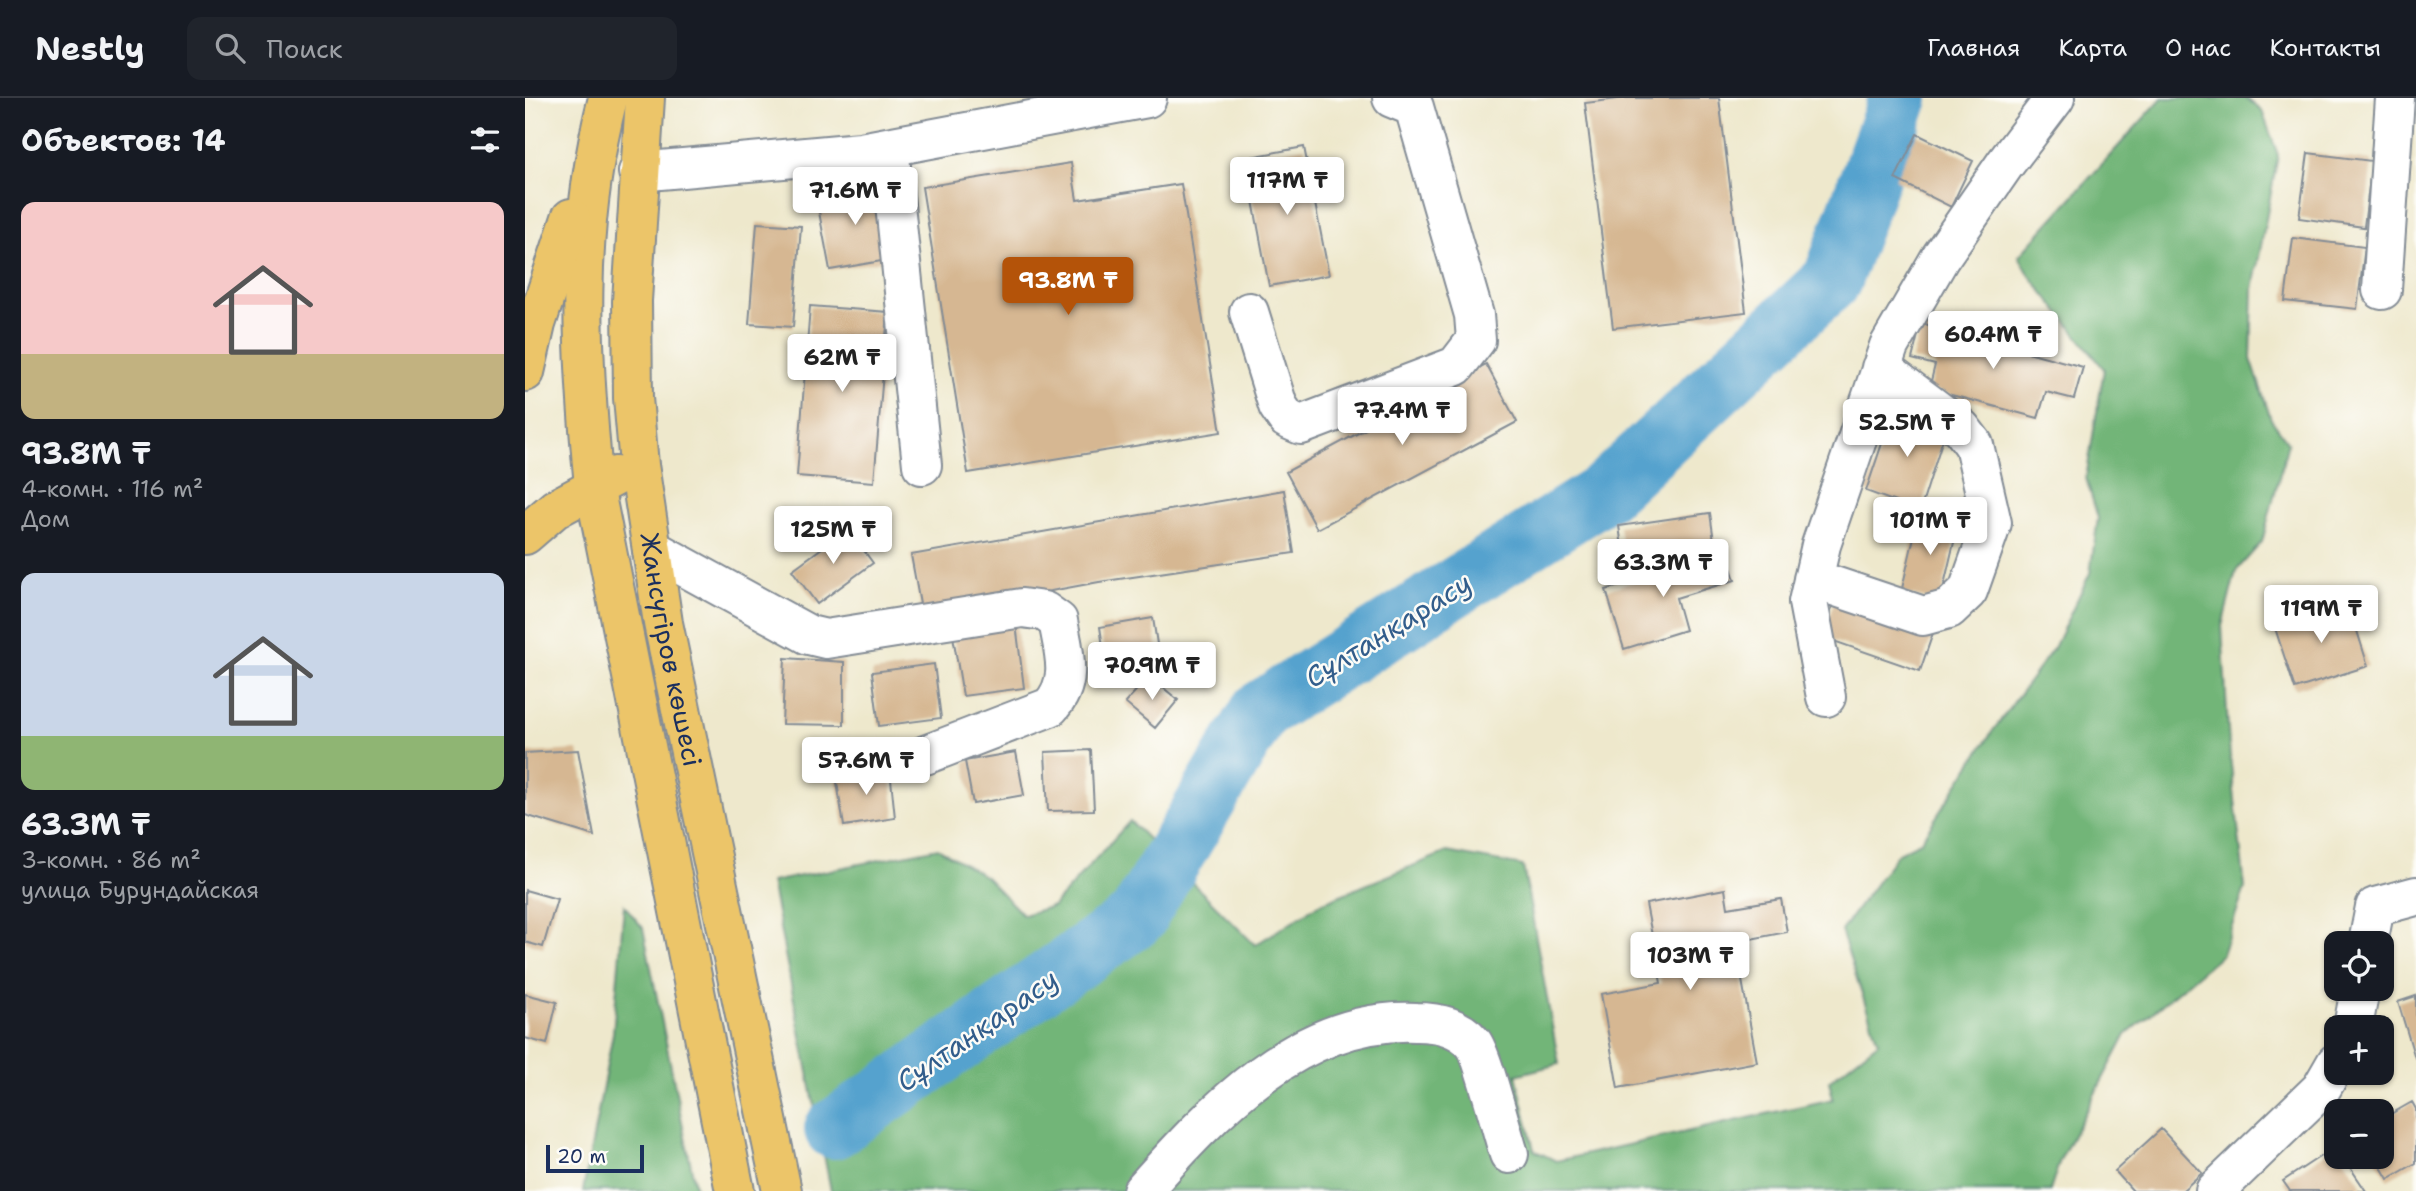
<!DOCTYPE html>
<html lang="ru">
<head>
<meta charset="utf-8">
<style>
  body { margin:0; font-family:"Shantell Sans",sans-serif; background:#20242c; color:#f1f3f6; height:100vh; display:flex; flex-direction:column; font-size:26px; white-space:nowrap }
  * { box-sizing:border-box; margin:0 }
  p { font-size:23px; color:#9ea1a6 }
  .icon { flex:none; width:38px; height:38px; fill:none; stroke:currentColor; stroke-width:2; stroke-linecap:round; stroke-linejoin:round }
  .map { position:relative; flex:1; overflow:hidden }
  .panel { display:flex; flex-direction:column; background:#171b24; width:525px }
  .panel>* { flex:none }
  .fabs { position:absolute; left:1799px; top:833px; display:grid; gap:14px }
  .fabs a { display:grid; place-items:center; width:70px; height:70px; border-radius:14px; background:#171b24; box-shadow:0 2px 5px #0004; font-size:35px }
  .scale { position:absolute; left:21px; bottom:18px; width:98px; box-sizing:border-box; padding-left:7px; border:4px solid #1b2f5e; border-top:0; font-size:19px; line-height:24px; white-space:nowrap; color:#1b2f5e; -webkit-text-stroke:5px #fdfcf7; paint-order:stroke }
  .price { position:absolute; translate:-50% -60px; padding:0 16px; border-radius:7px; background:#fff; color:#222; font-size:23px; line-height:46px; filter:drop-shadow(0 2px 4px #0008) }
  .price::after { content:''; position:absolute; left:50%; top:42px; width:21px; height:16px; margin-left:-10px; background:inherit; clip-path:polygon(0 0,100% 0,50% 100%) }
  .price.current { background:#b45309; color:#fff }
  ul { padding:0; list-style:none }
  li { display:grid; align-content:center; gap:14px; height:371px; padding:0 21px }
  li span { display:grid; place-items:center; height:217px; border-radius:14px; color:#555 }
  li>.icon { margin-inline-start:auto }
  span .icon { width:126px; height:126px; fill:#fffc; stroke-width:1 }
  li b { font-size:30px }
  h2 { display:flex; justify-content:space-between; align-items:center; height:84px; padding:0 21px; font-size:30px }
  header { display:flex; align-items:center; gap:42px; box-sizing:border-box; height:98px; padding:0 35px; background:#171b24; border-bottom:2px solid #363941 }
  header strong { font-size:33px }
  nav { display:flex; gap:38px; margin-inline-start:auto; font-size:24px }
  .search { width:490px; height:63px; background:#20242c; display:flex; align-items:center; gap:18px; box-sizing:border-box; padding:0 24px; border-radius:14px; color:#9ea1a6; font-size:26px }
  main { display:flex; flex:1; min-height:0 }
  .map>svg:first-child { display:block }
  .forest { fill:#72b578; stroke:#46726b; stroke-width:2 }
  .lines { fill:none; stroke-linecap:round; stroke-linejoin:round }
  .river { stroke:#55a2ce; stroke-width:60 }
  .building { fill:#d6b792 }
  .minor-casing { stroke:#848c95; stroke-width:42 }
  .major-casing { stroke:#848c95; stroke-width:42 }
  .minor { stroke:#fff; stroke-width:38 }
  .major { stroke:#ecc569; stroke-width:38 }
  .labels { text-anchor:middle; stroke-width:5; stroke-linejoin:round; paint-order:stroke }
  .street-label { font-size:26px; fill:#1b2f5e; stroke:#fdfcf7 }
  .water-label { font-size:28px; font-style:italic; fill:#325d8b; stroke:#fdfcf7 }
</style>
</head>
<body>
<header>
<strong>Nestly</strong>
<div class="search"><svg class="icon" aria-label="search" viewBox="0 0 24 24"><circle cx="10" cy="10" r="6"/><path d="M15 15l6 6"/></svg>Поиск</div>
<nav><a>Главная</a><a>Карта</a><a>О нас</a><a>Контакты</a></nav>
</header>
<main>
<section class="panel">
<h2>Объектов: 14<svg class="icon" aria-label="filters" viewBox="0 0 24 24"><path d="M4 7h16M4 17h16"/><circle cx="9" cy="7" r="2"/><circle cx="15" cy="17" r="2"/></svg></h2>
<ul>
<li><span style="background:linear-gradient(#f6c9c9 70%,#c2b280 0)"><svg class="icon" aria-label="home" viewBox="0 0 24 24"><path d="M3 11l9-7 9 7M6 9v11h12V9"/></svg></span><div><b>93.8M ₸</b><p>4-комн. · 116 m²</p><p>Дом</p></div></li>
<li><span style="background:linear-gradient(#c9d6e8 75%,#8fb573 0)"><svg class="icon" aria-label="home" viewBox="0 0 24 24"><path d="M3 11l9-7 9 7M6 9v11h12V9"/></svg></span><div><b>63.3M ₸</b><p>3-комн. · 86 m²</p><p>улица Бурундайская</p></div></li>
</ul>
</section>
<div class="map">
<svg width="1891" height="1093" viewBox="0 0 1891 1093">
  <rect width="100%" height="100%" fill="#fdfcf7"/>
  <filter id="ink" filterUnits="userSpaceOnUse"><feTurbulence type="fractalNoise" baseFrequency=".0143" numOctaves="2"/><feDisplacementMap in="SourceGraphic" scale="14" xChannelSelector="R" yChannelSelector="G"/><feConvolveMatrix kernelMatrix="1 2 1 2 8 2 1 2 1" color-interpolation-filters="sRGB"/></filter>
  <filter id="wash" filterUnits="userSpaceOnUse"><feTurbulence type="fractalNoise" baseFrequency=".00686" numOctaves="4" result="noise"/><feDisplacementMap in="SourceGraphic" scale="28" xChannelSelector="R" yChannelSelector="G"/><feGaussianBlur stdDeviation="1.57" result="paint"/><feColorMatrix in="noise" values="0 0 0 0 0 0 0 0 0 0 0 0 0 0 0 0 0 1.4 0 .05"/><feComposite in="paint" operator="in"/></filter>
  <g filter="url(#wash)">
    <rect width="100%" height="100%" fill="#eee8cc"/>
    <!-- forest -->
    <path class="forest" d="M1637,0H1721L1737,13L1753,57L1728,191L1726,261L1746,321L1763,345L1737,444L1711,473L1697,528L1704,649L1720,790L1697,856L1601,937L1535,1062L1525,1093H306L246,784L413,750L461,779L498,817L528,808L605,723L730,847L796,805L922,754L998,768L1034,966L991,977L1009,1052L1031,1063L1308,1001L1304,983L1353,944L1316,833L1373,755L1395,744L1467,634L1530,548L1565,475L1573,420L1561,380L1579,271L1505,178L1494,158Z
      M99,807L118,830L171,1093H58L88,935Z"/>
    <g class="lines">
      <!-- river -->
      <path class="river" d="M309,1031L612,820L735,613L1080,394L1307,182L1374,0"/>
    </g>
    <g id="blocks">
      <!-- building -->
      <path class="building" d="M1101,0H1194L1221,214L1088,230L1060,5Z
        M1392,36L1448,63L1426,109L1370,81Z
        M779,49L804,177L744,188L720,60Z
        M1783,55L1847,63L1839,129L1774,120Z
        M546,65L552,102L656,86L696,334L443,375L397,89Z
        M355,86L368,161L305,172L291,98Z
        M232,125L276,128L268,229L224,226Z
        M1768,140L1840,149L1832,211L1760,203Z
        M285,208L363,214L349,384L272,378Z
        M1396,225L1558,269L1549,301L1521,294L1513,320L1404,291L1410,267L1387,261Z
        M961,266L992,324L792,431L761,374Z
        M1369,310L1422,328L1395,413L1341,393Z
        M759,392L769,455L574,484L397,517L386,457Z
        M1395,413L1434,423L1415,504L1376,495Z
        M1185,415L1190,450L1099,463L1094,428Z
        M323,431L348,465L292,506L267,472Z
        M1201,455L1210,482L1151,500L1160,532L1099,551L1081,492Z
        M1311,498L1409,532L1395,573L1297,539Z
        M1823,504L1843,568L1770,591L1749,527Z
        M628,520L634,559L581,568L575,529Z
        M491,526L499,590L438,598L428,538Z
        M260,560L319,564V627L257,626Z
        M409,566L416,620L354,628L347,574Z
        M624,578L653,602L630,630L600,605Z
        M53,652L69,738L0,717V655Z
        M566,652L569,712L523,713L520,654Z
        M491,654L499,697L448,706L440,663Z
        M365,672L370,720L319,728L311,678Z
        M1200,791L1203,810L1256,801L1262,834L1210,844L1232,964L1093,990L1076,896L1136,885L1121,806Z
        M0,792L32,801L18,849L0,844Z
        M0,896L32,904L22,946L0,940Z
        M1891,898V960H1890L1873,904Z
        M1887,1004L1891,1011V1065L1863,1081L1850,1059H1857V1021Z
        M1636,1031L1677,1075L1657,1093H1608L1590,1073Z
        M1811,1048V1059H1818L1841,1093H1765L1758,1083Z"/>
    </g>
  </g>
  <g filter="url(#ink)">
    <use href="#blocks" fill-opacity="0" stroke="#848c95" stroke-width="2"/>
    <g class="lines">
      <!-- minor casing -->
      <g class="minor-casing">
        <path id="minor" d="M364,49L397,367
          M113,74L336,54L622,0
          M1857,192L1870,0
          M724,214L753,308L762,321L776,327L931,268L951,242L949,217L889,9L867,0
          M127,451L284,537L301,541L497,510L519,513L533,523C539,555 549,584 525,609L400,657
          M1288,481L1398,518L1424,511L1443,493L1467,425L1449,347L1436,330L1356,270
          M1301,599L1283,504L1296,447L1364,248L1415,160L1480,66L1530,0
          M1843,845L1850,809L1891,798
          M1828,929L1835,891
          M617,1093C688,1013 774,919 891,924C912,924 934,928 948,945C957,955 978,1038 984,1056
          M1690,1093L1796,991L1811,965"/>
      </g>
      <!-- major casing -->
      <g class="major-casing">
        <g id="major">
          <path d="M83,0C49,133 56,252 69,388L210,1093"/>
          <path id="s1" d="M120,0L107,203L108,300L114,367L138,525L257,1093"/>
          <path d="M0,274L11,226L46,120"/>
          <path d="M0,437L30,411L91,378"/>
        </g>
      </g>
      <!-- minor -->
      <use href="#minor" class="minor"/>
      <!-- major -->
      <use href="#major" class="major"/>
    </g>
  </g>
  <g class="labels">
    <!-- street labels -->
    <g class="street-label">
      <text dy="9" stroke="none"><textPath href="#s1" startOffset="555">Жансүгіров көшесі</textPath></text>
    </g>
    <!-- water labels -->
    <g class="water-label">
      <text transform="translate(863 532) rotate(-32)" y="10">Сұлтанқарасу</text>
      <text transform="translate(452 932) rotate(-35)" y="10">Сұлтанқарасу</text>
    </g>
  </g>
</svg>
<div class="fabs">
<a><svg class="icon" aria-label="locate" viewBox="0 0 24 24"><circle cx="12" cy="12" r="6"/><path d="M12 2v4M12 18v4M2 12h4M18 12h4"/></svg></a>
<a>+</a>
<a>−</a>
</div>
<div class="scale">20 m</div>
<b class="price" style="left:762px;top:119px">117M ₸</b>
<b class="price" style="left:330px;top:129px">71.6M ₸</b>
<b class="price current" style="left:543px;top:219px">93.8M ₸</b>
<b class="price" style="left:1468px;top:273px">60.4M ₸</b>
<b class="price" style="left:317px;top:296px">62M ₸</b>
<b class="price" style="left:877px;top:349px">77.4M ₸</b>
<b class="price" style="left:1382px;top:361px">52.5M ₸</b>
<b class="price" style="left:1405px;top:459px">101M ₸</b>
<b class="price" style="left:308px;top:468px">125M ₸</b>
<b class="price" style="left:1138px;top:501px">63.3M ₸</b>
<b class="price" style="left:1796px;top:547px">119M ₸</b>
<b class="price" style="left:627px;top:604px">70.9M ₸</b>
<b class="price" style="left:341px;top:699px">57.6M ₸</b>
<b class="price" style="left:1165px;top:894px">103M ₸</b>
</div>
</main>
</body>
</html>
